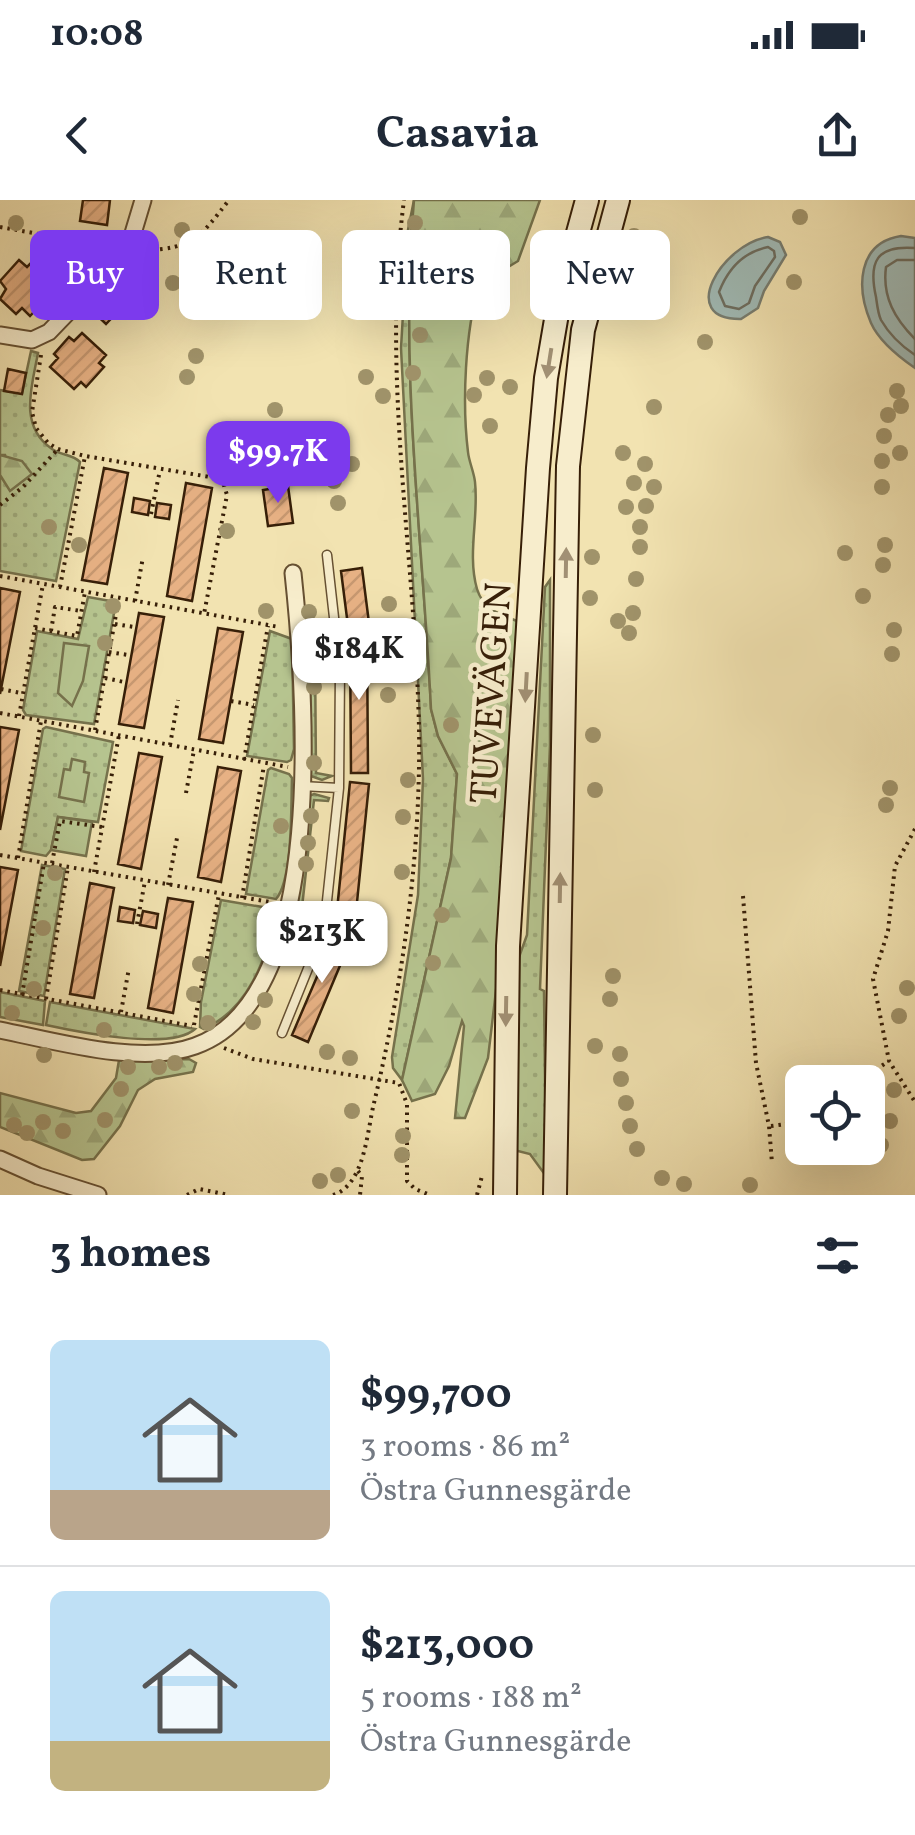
<!DOCTYPE html>
<html lang="en">
<head>
<meta charset="utf-8">
<style>
  body { margin:0; font-family:Vollkorn,serif; background:#f2f2f3; color:#1f2937; height:100vh; display:flex; flex-direction:column; font-size:38px; white-space:nowrap }
  * { box-sizing:border-box; margin:0 }
  p { font-size:32px; color:#747a83 }
  .icon { flex:none; width:55px; height:55px; fill:none; stroke:currentColor; stroke-width:2; stroke-linecap:round; stroke-linejoin:round }
  .map { position:relative; height:995px; overflow:hidden }
  .sheet { display:flex; flex-direction:column; background:#fff; flex:1 }
  .sheet>* { flex:none }
  .hud { position:absolute; left:30px; top:30px; width:855px; height:90px; display:flex; gap:20px }
  .buttons { position:absolute; left:785px; top:865px; display:grid; gap:20px }
  .buttons a { display:grid; place-items:center; width:100px; height:100px; border-radius:15px; background:#fff; box-shadow:0 10px 40px #0002; font-size:50px }
  .price { position:absolute; translate:-50% -85px; padding:0 22px; border-radius:20px; background:#fff; color:#222; font-size:32px; line-height:65px; filter:drop-shadow(0 2px 5px #0008) }
  .price::after { content:''; position:absolute; left:50%; top:60px; width:30px; height:22px; margin-left:-15px; background:inherit; clip-path:polygon(0 0,100% 0,50% 100%) }
  .price.on { background:#7c3aed; color:#fff }
  ul { padding:0; list-style:none }
  li { display:flex; align-items:center; gap:30px; height:250px; padding:0 50px }
  li+li { border-top:2px solid #e0e1e3 }
  li span { display:grid; place-items:center; flex:none; width:280px; height:200px; border-radius:15px; color:#555 }
  li>.icon { margin-inline-start:auto }
  span .icon { width:120px; height:120px; fill:#fffc; stroke-width:1 }
  li b { font-size:42px }
  h2 { display:flex; justify-content:space-between; align-items:center; height:120px; padding:0 50px; font-size:42px }
  .chip { padding:0 35px; border-radius:15px; background:#fff; box-shadow:0 10px 40px #0002; font-size:35px; line-height:90px }
  .chip.on { background:#7c3aed; color:#fff }
  .status { display:flex; justify-content:space-between; align-items:center; height:70px; padding:0 50px; background:#fff; direction:ltr }
  .status svg { height:28px; fill:currentColor }
  header { display:flex; justify-content:space-between; align-items:center; height:130px; padding:0 50px; background:#fff; font-size:45px; font-weight:700 }
  .map>svg:first-child { display:block }
  .grass { fill:url(#grass-dots); stroke:#76724c; stroke-width:2.5 }
  .forest { fill:url(#forest-firs); stroke:#76724c; stroke-width:2.5 }
  .park { fill:#b6c48f; stroke:#76724c; stroke-width:2.5 }
  .water { fill:#a0bbb7; stroke:#767d71; stroke-width:2.5 }
  .lines { fill:none; stroke-linecap:round; stroke-linejoin:round }
  .shore { stroke:#6c6d60; stroke-width:2.5 }
  .building { fill:url(#building-hatch); stroke:#371f08; stroke-width:2.5 }
  .service-casing { stroke:#665032; stroke-width:11 }
  .minor-casing { stroke:#665032; stroke-width:19 }
  .secondary-casing { stroke:#371f08; stroke-width:26 }
  .path { stroke:#371f08; stroke-width:4; stroke-dasharray:2.5 5; stroke-linecap:butt }
  .service { stroke:#f7edcc; stroke-width:8 }
  .minor { stroke:#f7edcc; stroke-width:15 }
  .secondary { stroke:#f7edcc; stroke-width:22 }
  .tree { fill:#a0936a }
  .oneway { fill:#a19074 }
  .labels { text-anchor:middle; stroke-width:9; stroke-linejoin:round; paint-order:stroke }
  .street-label { font-size:38px; fill:#371f08; stroke:#f7edcc }
</style>
</head>
<body>
<div class="status"><b>10:08</b><svg viewBox="0 0 49 12"><path d="M0 12V9h3v3zM5 12V6h3v6zM10 12V3h3v9zM15 12V0h3v12zM26 1h20v11H26zM47 4h2v5h-2z"/></svg></div>
<header><svg class="icon" aria-label="back" viewBox="0 0 24 24"><path d="M15 5l-7 7 7 7"/></svg>Casavia<svg class="icon" aria-label="share" viewBox="0 0 24 24"><path d="M12 15V3M7 8l5-5 5 5M5 13v7h14v-7"/></svg></header>
<div class="map">
<svg width="915" height="995" viewBox="0 0 915 995">
  <defs>
    <pattern id="grass-dots" width="8" height="8" patternUnits="userSpaceOnUse" patternTransform="scale(2.5)"><rect width="8" height="8" fill="#b6c48f"/><path d="M2 2h.1M6 6h.1" fill="none" stroke="#9da87a" stroke-width="1.8" stroke-linecap="round"/></pattern>
    <pattern id="forest-firs" width="22" height="20" patternUnits="userSpaceOnUse" patternTransform="scale(2.5)"><rect width="22" height="20" fill="#b6c48f"/><path d="M5 1l3.5 6h-7zM16 11l3.5 6h-7z" fill="#9da87a"/></pattern>
    <pattern id="building-hatch" width="6" height="6" patternUnits="userSpaceOnUse" patternTransform="scale(2.5)"><rect width="6" height="6" fill="#e7b184"/><path d="M-1 1l2-2M0 6l6-6M5 7l2-2" fill="none" stroke="#c79870"/></pattern>
  </defs>
  <rect width="100%" height="100%" fill="#f2e3b1"/>
  <filter id="stains"><feTurbulence type="fractalNoise" baseFrequency=".002" numOctaves="4"/><feColorMatrix values="0 0 0 0 .2 0 0 0 0 .09 0 0 0 0 .02 0 0 0 .5 -.17"/></filter>
  <radialGradient id="worn" r=".72"><stop offset=".6" stop-color="#630" stop-opacity="0"/><stop offset="1" stop-color="#630" stop-opacity=".3"/></radialGradient>
  <!-- grass -->
  <path class="grass" d="M414,0C399,169 423,340 431,509L438,536L457,574L451,658L402,880L393,868L392,857L418,695L423,579L401,148L408,30Z
    M31,151L38,153C32,186 18,226 52,249C62,256 72,254 80,262L56,381L0,371V275L11,291L5,255H0V190L22,193Z
    M550,380V545L540,789L544,791L546,964L543,972L530,954L514,950V771L527,735L545,387Z
    M88,397L116,402L94,524L26,515L23,510L37,431L78,439Z
    M270,431L292,439L294,549L291,560L287,562L247,556Z
    M324,446L331,451L315,452L316,573L332,576L322,580L311,576L310,451Z
    M46,527L113,542L98,622L58,617L51,650L46,656L21,651L43,529Z
    M271,568L289,574L292,578C291,605 293,680 276,699L246,694L268,570Z
    M314,594L329,598L328,601L314,600L302,707L316,709L318,713L304,715L297,708L309,596Z
    M42,665L65,669L44,796L19,791Z
    M221,700L274,709L278,715C265,759 249,809 204,829L200,827L201,802Z
    M0,792L45,801L43,825L0,817Z
    M50,802L195,829C171,851 78,832 46,825Z"/>
  <!-- forest -->
  <path class="forest" d="M414,0H540L518,61L479,85C465,132 462,203 468,252C469,262 474,272 475,282C479,317 467,354 477,389C483,409 499,414 517,421L497,782L488,858L465,918H455L464,826L462,821L449,866L435,894L412,901L402,880L451,658L457,574L438,536L431,509C423,340 399,169 414,0Z
    M0,255L22,261L32,274L10,291L0,275Z
    M189,859L196,863L193,872L155,879L138,890L120,926L94,959L82,960L0,927V893L76,913L91,911L116,878L119,860Z"/>
  <!-- park -->
  <path class="park" d="M64,443L89,446L83,481L72,506L58,493Z
    M72,559L85,562L84,572L89,573L84,602L59,597L64,569L70,570Z
    M58,617L92,622L86,656L51,650Z"/>
  <!-- water -->
  <path class="water" d="M901,36L915,38V168C899,157 879,141 871,123C856,88 857,43 901,36Z
    M768,37L780,42L786,55L764,91L758,108L741,119C676,120 722,44 768,37Z"/>
  <g class="lines">
    <!-- shore -->
    <path class="shore" d="M768,47L774,51L775,57L755,86L749,103L739,109L725,106L719,92C728,69 743,52 768,47Z
      M915,48C877,45 868,61 876,97C877,104 878,114 881,120C889,134 903,147 915,155
      M915,60H897L886,67C882,97 895,119 915,139"/>
  </g>
  <!-- building -->
  <path class="building" d="M83,0H110L107,25L80,21Z
    M69,58L86,74L72,90L54,74Z
    M19,60L27,67L32,62L51,80L46,85L53,92L30,116L22,108L16,114L0,99L6,89L0,81Z
    M104,93L121,108L106,124L89,108Z
    M82,133L106,155L99,163L104,167L86,187L81,182L74,189L50,167L58,158L54,154L69,137L74,141Z
    M8,169L26,173L22,194L4,191Z
    M104,268L128,273L107,384L82,380Z
    M186,283L212,288L192,401L167,396Z
    M288,286L293,323L268,326L263,290Z
    M134,298L150,301L148,315L132,312Z
    M157,303L171,305L169,319L155,317Z
    M362,368L369,423L348,426L341,371Z
    M0,388L20,392L0,494Z
    M139,413L164,417L144,528L119,524Z
    M218,428L243,432L223,543L199,539Z
    M350,433H367L368,573H351Z
    M0,527L19,530L0,630Z
    M139,553L162,557L141,669L118,664Z
    M218,567L241,571L221,682L198,677Z
    M350,582L369,584L355,722L336,720Z
    M0,667L18,670L0,766Z
    M90,683L114,688L94,798L70,794Z
    M168,698L193,702L173,813L148,808Z
    M120,707L135,710L133,723L118,721Z
    M143,711L158,714L156,728L140,725Z
    M337,730L352,737L308,842L292,835Z"/>
  <g class="lines">
    <!-- service casing -->
    <g class="service-casing">
      <path id="service" d="M301,440L338,437
        M301,586L339,588
        M286,722L324,729
        M282,833L324,729L339,588L340,471L327,355"/>
    </g>
    <!-- minor casing -->
    <g class="minor-casing">
      <path id="minor" d="M0,135L32,140L49,132L128,50L143,0
        M0,830C55,841 141,866 195,846C331,798 305,486 293,373
        M0,959L38,976L98,995"/>
    </g>
    <!-- secondary casing -->
    <g class="secondary-casing">
      <path id="secondary" d="M505,995L508,746L538,268L546,178L559,102L587,0
        M555,995L568,266L583,130L618,0"/>
    </g>
    <!-- path -->
    <path class="path" d="M0,27L106,46
      M145,50C193,49 201,36 229,0
      M41,155L32,212L36,228L48,243L58,249L85,256L222,279L227,295L204,414
      M0,305L23,287L58,249
      M151,314L160,270
      M0,376L279,427
      M60,387L85,256
      M135,401L143,357
      M115,424L134,427
      M35,428L77,436L85,392
      M51,431L55,407L81,411
      M109,452L128,455
      M105,478L124,482
      M1,489L21,493
      M231,501L254,505
      M0,513L288,567
      M19,516L43,384
      M95,530L119,398
      M170,545L178,500
      M244,560L268,426
      M186,593L194,550
      M915,629L895,666L888,731L873,779L889,861L915,902
      M0,655L270,702
      M18,658L41,521
      M52,663L60,621L102,627
      M94,672L119,535
      M168,685L177,638
      M743,696L756,863L769,926L772,963
      M242,698L264,565
      M137,724L145,681
      M0,790L192,826
      M22,795L44,663
      M46,799L68,667
      M121,812L129,768
      M194,825L219,694
      M224,848L253,859L399,883L407,904V981L415,989L430,995
      M857,882L889,861
      M771,926L786,924L802,912
      M358,971L362,976L360,995
      M187,995L199,989L229,995
      M333,995C365,985 367,931 374,903C403,781 421,654 419,528C415,352 381,176 404,0
      M477,995L482,976"/>
    <!-- service -->
    <use href="#service" class="service"/>
    <!-- minor -->
    <use href="#minor" class="minor"/>
    <!-- secondary -->
    <use href="#secondary" class="secondary"/>
  </g>
  <!-- trees -->
  <g class="tree">
    <circle cx="800" cy="17" r="8"/>
    <circle cx="16" cy="23" r="8"/>
    <circle cx="415" cy="23" r="8"/>
    <circle cx="182" cy="30" r="8"/>
    <circle cx="634" cy="36" r="8"/>
    <circle cx="222" cy="48" r="8"/>
    <circle cx="63" cy="50" r="8"/>
    <circle cx="634" cy="65" r="8"/>
    <circle cx="661" cy="68" r="8"/>
    <circle cx="121" cy="81" r="8"/>
    <circle cx="794" cy="82" r="8"/>
    <circle cx="173" cy="83" r="8"/>
    <circle cx="420" cy="135" r="8"/>
    <circle cx="705" cy="142" r="8"/>
    <circle cx="196" cy="156" r="8"/>
    <circle cx="413" cy="173" r="8"/>
    <circle cx="187" cy="177" r="8"/>
    <circle cx="366" cy="177" r="8"/>
    <circle cx="487" cy="178" r="8"/>
    <circle cx="510" cy="187" r="8"/>
    <circle cx="897" cy="191" r="8"/>
    <circle cx="474" cy="195" r="8"/>
    <circle cx="383" cy="196" r="8"/>
    <circle cx="901" cy="206" r="8"/>
    <circle cx="654" cy="207" r="8"/>
    <circle cx="275" cy="210" r="8"/>
    <circle cx="888" cy="215" r="8"/>
    <circle cx="490" cy="226" r="8"/>
    <circle cx="884" cy="236" r="8"/>
    <circle cx="243" cy="248" r="8"/>
    <circle cx="279" cy="250" r="8"/>
    <circle cx="623" cy="253" r="8"/>
    <circle cx="900" cy="253" r="8"/>
    <circle cx="882" cy="261" r="8"/>
    <circle cx="352" cy="264" r="8"/>
    <circle cx="645" cy="264" r="8"/>
    <circle cx="334" cy="281" r="8"/>
    <circle cx="634" cy="283" r="8"/>
    <circle cx="654" cy="287" r="8"/>
    <circle cx="882" cy="287" r="8"/>
    <circle cx="338" cy="303" r="8"/>
    <circle cx="646" cy="306" r="8"/>
    <circle cx="626" cy="307" r="8"/>
    <circle cx="49" cy="327" r="8"/>
    <circle cx="640" cy="327" r="8"/>
    <circle cx="227" cy="331" r="8"/>
    <circle cx="79" cy="345" r="8"/>
    <circle cx="885" cy="345" r="8"/>
    <circle cx="640" cy="347" r="8"/>
    <circle cx="845" cy="353" r="8"/>
    <circle cx="592" cy="357" r="8"/>
    <circle cx="883" cy="365" r="8"/>
    <circle cx="636" cy="379" r="8"/>
    <circle cx="863" cy="396" r="8"/>
    <circle cx="590" cy="398" r="8"/>
    <circle cx="389" cy="404" r="8"/>
    <circle cx="113" cy="406" r="8"/>
    <circle cx="266" cy="411" r="8"/>
    <circle cx="309" cy="412" r="8"/>
    <circle cx="633" cy="413" r="8"/>
    <circle cx="618" cy="421" r="8"/>
    <circle cx="894" cy="430" r="8"/>
    <circle cx="629" cy="433" r="8"/>
    <circle cx="105" cy="443" r="8"/>
    <circle cx="892" cy="454" r="8"/>
    <circle cx="314" cy="458" r="8"/>
    <circle cx="384" cy="473" r="8"/>
    <circle cx="314" cy="487" r="8"/>
    <circle cx="388" cy="495" r="8"/>
    <circle cx="451" cy="525" r="8"/>
    <circle cx="593" cy="535" r="8"/>
    <circle cx="314" cy="563" r="8"/>
    <circle cx="408" cy="580" r="8"/>
    <circle cx="890" cy="588" r="8"/>
    <circle cx="595" cy="590" r="8"/>
    <circle cx="886" cy="605" r="8"/>
    <circle cx="311" cy="616" r="8"/>
    <circle cx="403" cy="617" r="8"/>
    <circle cx="281" cy="626" r="8"/>
    <circle cx="308" cy="643" r="8"/>
    <circle cx="306" cy="664" r="8"/>
    <circle cx="402" cy="672" r="8"/>
    <circle cx="55" cy="673" r="8"/>
    <circle cx="442" cy="715" r="8"/>
    <circle cx="43" cy="728" r="8"/>
    <circle cx="433" cy="763" r="8"/>
    <circle cx="200" cy="764" r="8"/>
    <circle cx="613" cy="776" r="8"/>
    <circle cx="907" cy="788" r="8"/>
    <circle cx="34" cy="789" r="8"/>
    <circle cx="194" cy="794" r="8"/>
    <circle cx="610" cy="799" r="8"/>
    <circle cx="265" cy="800" r="8"/>
    <circle cx="12" cy="813" r="8"/>
    <circle cx="899" cy="816" r="8"/>
    <circle cx="253" cy="822" r="8"/>
    <circle cx="208" cy="823" r="8"/>
    <circle cx="104" cy="830" r="8"/>
    <circle cx="595" cy="846" r="8"/>
    <circle cx="327" cy="852" r="8"/>
    <circle cx="620" cy="854" r="8"/>
    <circle cx="44" cy="855" r="8"/>
    <circle cx="350" cy="858" r="8"/>
    <circle cx="175" cy="863" r="8"/>
    <circle cx="128" cy="867" r="8"/>
    <circle cx="159" cy="867" r="8"/>
    <circle cx="621" cy="879" r="8"/>
    <circle cx="121" cy="889" r="8"/>
    <circle cx="894" cy="890" r="8"/>
    <circle cx="626" cy="903" r="8"/>
    <circle cx="352" cy="911" r="8"/>
    <circle cx="105" cy="920" r="8"/>
    <circle cx="890" cy="921" r="8"/>
    <circle cx="43" cy="922" r="8"/>
    <circle cx="14" cy="925" r="8"/>
    <circle cx="630" cy="926" r="8"/>
    <circle cx="63" cy="931" r="8"/>
    <circle cx="27" cy="933" r="8"/>
    <circle cx="403" cy="936" r="8"/>
    <circle cx="881" cy="945" r="8"/>
    <circle cx="637" cy="949" r="8"/>
    <circle cx="402" cy="955" r="8"/>
    <circle cx="338" cy="975" r="8"/>
    <circle cx="662" cy="978" r="8"/>
    <circle cx="320" cy="981" r="8"/>
    <circle cx="684" cy="984" r="8"/>
    <circle cx="750" cy="985" r="8"/>
  </g>
  <!-- one-way arrows -->
  <defs><path id="oneway-solid" d="M-6-.8H1V-3.2L6.5 0L1 3.2V.8H-6Z" transform="scale(2.5)"/></defs>
  <g class="oneway">
    <use href="#oneway-solid" transform="translate(549 163) rotate(99)"/>
    <use href="#oneway-solid" transform="translate(566 363) rotate(-89)"/>
    <use href="#oneway-solid" transform="translate(526 487) rotate(93)"/>
    <use href="#oneway-solid" transform="translate(560 688) rotate(-89)"/>
    <use href="#oneway-solid" transform="translate(506 811) rotate(91)"/>
  </g>
  <g class="labels">
    <!-- street labels -->
    <g class="street-label">
      <text transform="translate(490 493) rotate(-86)" y="13">TUVEVÄGEN</text>
    </g>
  </g>
  <rect width="100%" height="100%" filter="url(#stains)"/>
  <rect width="100%" height="100%" fill="url(#worn)"/>
</svg>
<div class="buttons">
<a><svg class="icon" aria-label="locate" viewBox="0 0 24 24"><circle cx="12" cy="12" r="6"/><path d="M12 2v4M12 18v4M2 12h4M18 12h4"/></svg></a>
</div>
<b class="price on" style="left:278px;top:306px">$99.7K</b>
<b class="price" style="left:359px;top:503px">$184K</b>
<b class="price" style="left:322px;top:786px">$213K</b>
<div class="hud">
<a class="chip on">Buy</a>
<a class="chip">Rent</a>
<a class="chip">Filters</a>
<a class="chip">New</a>
</div>
</div>
<section class="sheet">
<h2>3 homes<svg class="icon" aria-label="filters" viewBox="0 0 24 24"><path d="M4 7h16M4 17h16"/><circle cx="9" cy="7" r="2"/><circle cx="15" cy="17" r="2"/></svg></h2>
<ul>
<li><span style="background:linear-gradient(#bfe0f5 75%,#b9a48a 0)"><svg class="icon" aria-label="home" viewBox="0 0 24 24"><path d="M3 11l9-7 9 7M6 9v11h12V9"/></svg></span><div><b>$99,700</b><p>3 rooms · 86 m²</p><p>Östra Gunnesgärde</p></div></li>
<li><span style="background:linear-gradient(#bfe0f5 75%,#c2b280 0)"><svg class="icon" aria-label="home" viewBox="0 0 24 24"><path d="M3 11l9-7 9 7M6 9v11h12V9"/></svg></span><div><b>$213,000</b><p>5 rooms · 188 m²</p><p>Östra Gunnesgärde</p></div></li>
</ul>
</section>
</body>
</html>
